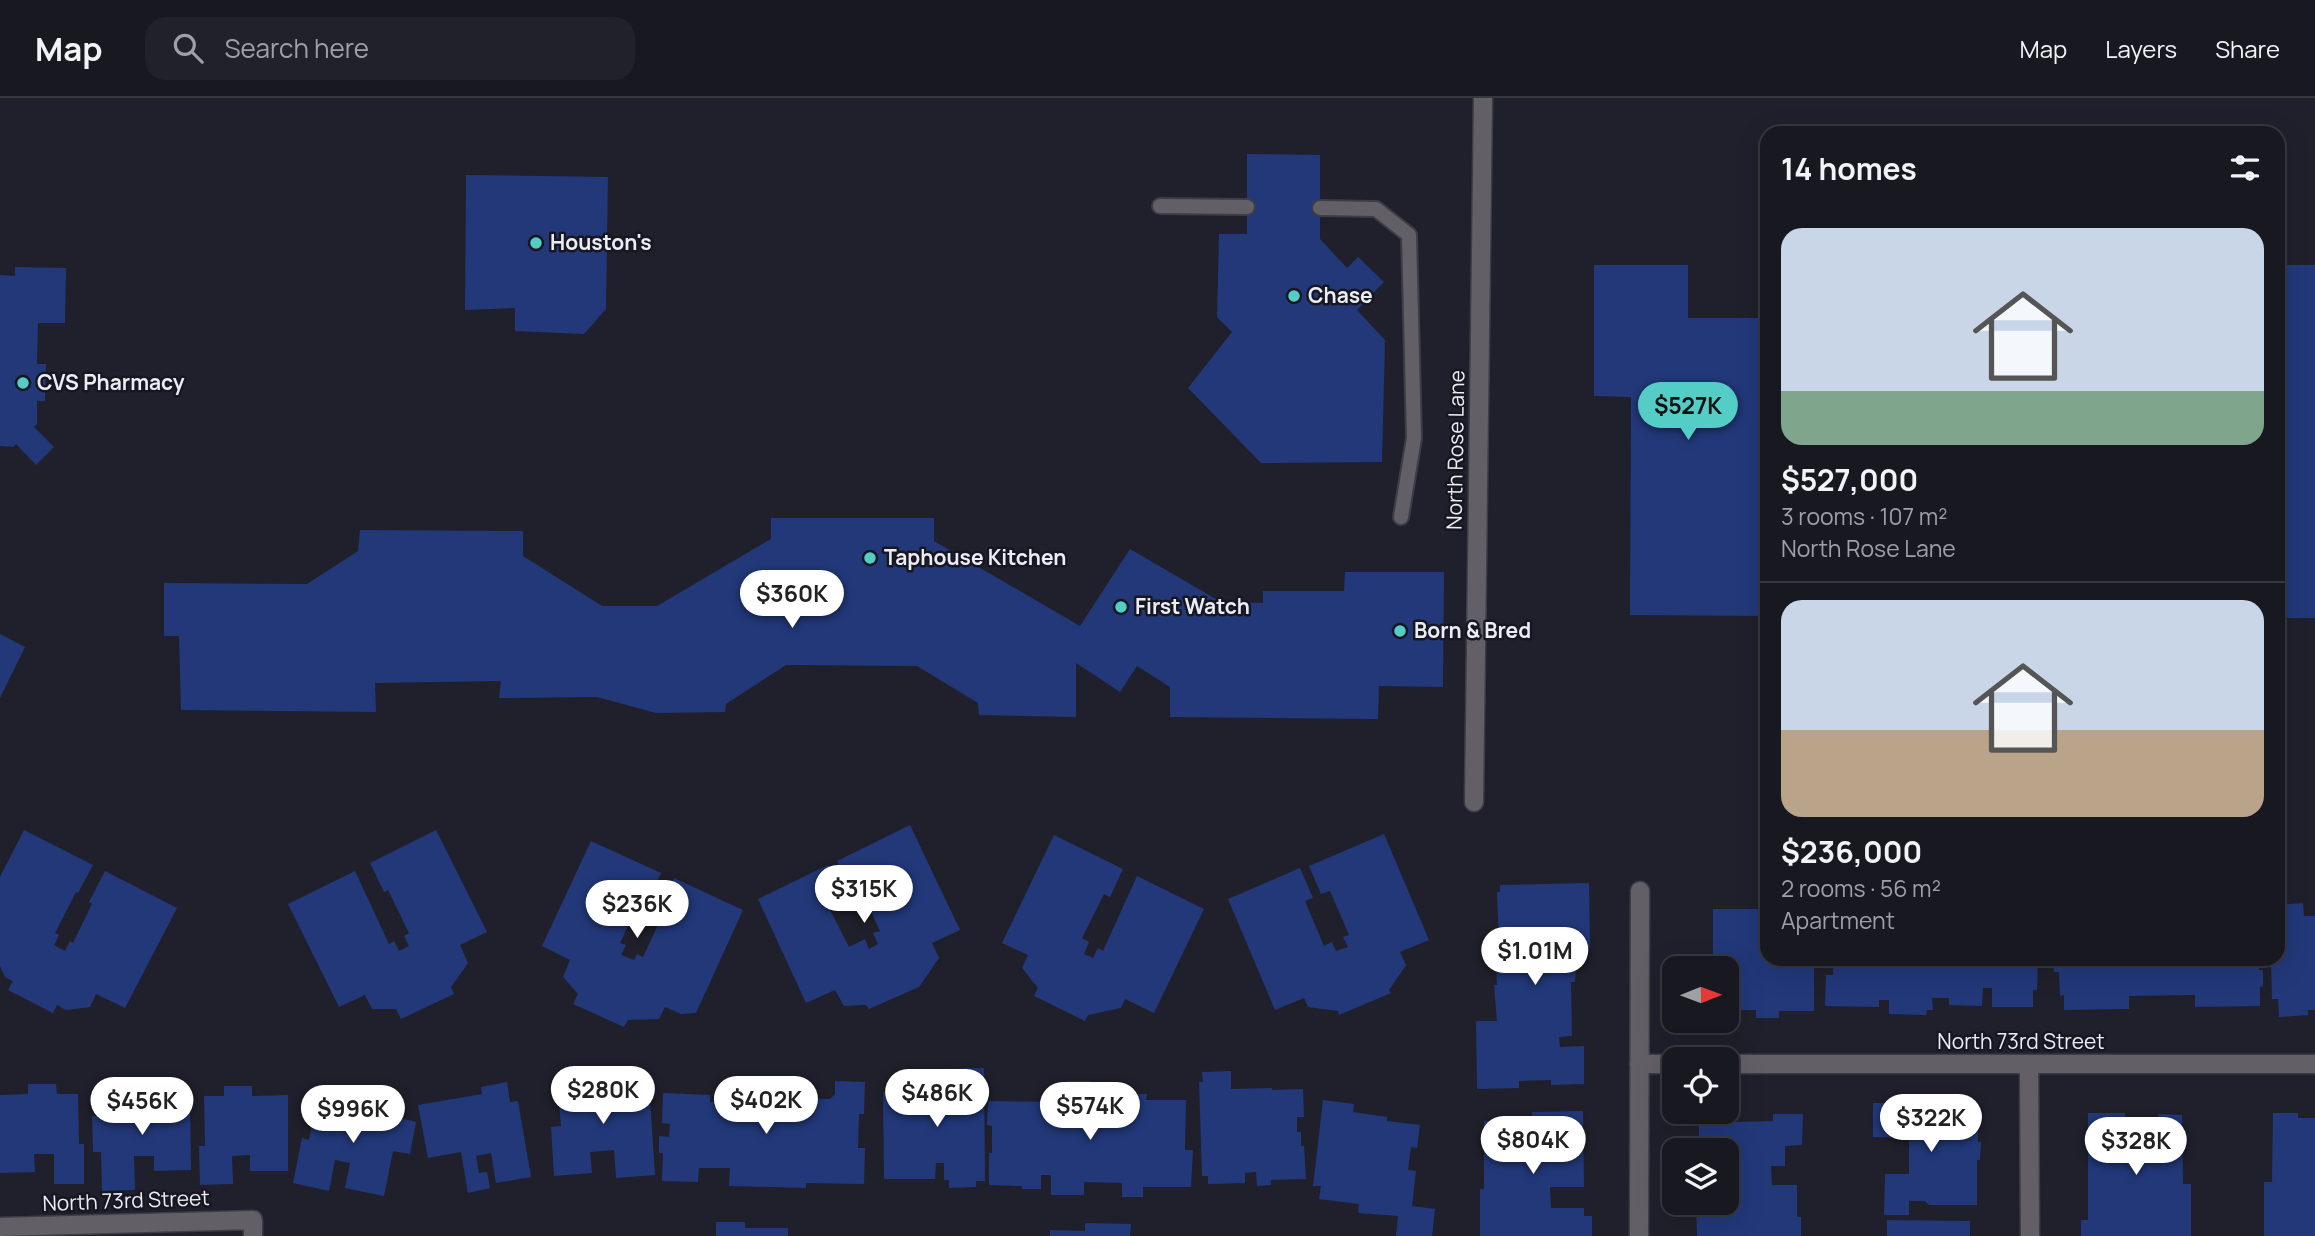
<!DOCTYPE html>
<html lang="en">
<head>
<meta charset="utf-8">
<style>
  body { margin:0; font-family:Manrope,sans-serif; background:#21212a; color:#f1f3f6; height:100vh; display:flex; flex-direction:column; font-size:26px; white-space:nowrap }
  * { box-sizing:border-box; margin:0 }
  p { font-size:23px; color:#9fa0a5 }
  .icon { flex:none; width:38px; height:38px; fill:none; stroke:currentColor; stroke-width:2; stroke-linecap:round; stroke-linejoin:round }
  .map { position:relative; flex:1; overflow:hidden }
  .panel { position:absolute; left:1760px; top:28px; width:525px; height:840px; display:flex; flex-direction:column; background:#181821; border-radius:21px; box-shadow:0 7px 28px #0002,0 0 0 2px #36373f }
  .panel>* { flex:none }
  .needle { width:46px; rotate:89deg }
  .buttons { position:absolute; left:1662px; top:858px; display:grid; gap:14px }
  .buttons a { display:grid; place-items:center; width:77px; height:77px; border-radius:14px; background:#181821; box-shadow:0 7px 28px #0002,0 0 0 2px #36373f; font-size:35px }
  .price { position:absolute; translate:-50% -60px; padding:0 16px; border-radius:24px; background:#fff; color:#222; font-size:23px; line-height:46px; filter:drop-shadow(0 2px 4px #0008) }
  .price::after { content:''; position:absolute; left:50%; top:42px; width:21px; height:16px; margin-left:-10px; background:inherit; clip-path:polygon(0 0,100% 0,50% 100%) }
  .price.current { background:#54cdc7; color:#111 }
  ul { padding:0; list-style:none }
  li { display:grid; align-content:center; gap:14px; height:371px; padding:0 21px }
  li+li { border-top:2px solid #36373f }
  li span { display:grid; place-items:center; height:217px; border-radius:21px; color:#555 }
  li>.icon { margin-inline-start:auto }
  span .icon { width:126px; height:126px; fill:#fffc; stroke-width:1 }
  li b { font-size:30px }
  h2 { display:flex; justify-content:space-between; align-items:center; height:84px; padding:0 21px; font-size:30px }
  header { display:flex; align-items:center; gap:42px; box-sizing:border-box; height:98px; padding:0 35px; background:#181821; border-bottom:2px solid #36373f }
  header strong { font-size:33px }
  nav { display:flex; gap:38px; margin-inline-start:auto; font-size:24px }
  .search { width:490px; height:63px; background:#21212a; display:flex; align-items:center; gap:18px; box-sizing:border-box; padding:0 24px; border-radius:21px; color:#9fa0a5; font-size:26px }
  .map>svg:first-child { display:block }
  .building { fill:#223879 }
  .lines { fill:none; stroke-linecap:round; stroke-linejoin:round }
  .lane-casing { stroke:#3d3d48; stroke-width:18 }
  .street-casing { stroke:#3d3d48; stroke-width:21 }
  .lane { stroke:#626066; stroke-width:14 }
  .street { stroke:#626066; stroke-width:18 }
  .poi-dot { fill:#54cdc7; stroke:#171722; stroke-width:2.5 }
  .labels { text-anchor:middle; stroke-width:5; stroke-linejoin:round; paint-order:stroke }
  .poi-label { font-size:21px; font-weight:bold; fill:#ececf4; stroke:#171722; text-anchor:start }
  .street-label { font-size:21px; fill:#ececf4; stroke:#171722 }
</style>
</head>
<body>
<header>
<strong>Map</strong>
<div class="search"><svg class="icon" aria-label="search" viewBox="0 0 24 24"><circle cx="10" cy="10" r="6"/><path d="M15 15l6 6"/></svg>Search here</div>
<nav><a>Map</a><a>Layers</a><a>Share</a></nav>
</header>
<div class="map">
<svg width="2315" height="1138" viewBox="0 0 2315 1138">
  <rect width="100%" height="100%" fill="#20202c"/>
  <!-- building -->
  <path class="building" d="M1247,56L1320,57V141L1347,170L1358,159L1384,184L1357,212L1385,242L1382,364L1261,365L1188,290L1232,234L1217,219L1219,136H1247Z
    M466,77L608,79L606,211L584,236L515,233V210L465,212Z
    M1594,167H1688V220H1768V518L1630,517L1631,299L1594,298Z
    M2278,167H2315V520H2278Z
    M15,169L66,170L65,225H38L37,266H46L45,303H37V326L34,329L54,349L36,367L16,346L13,349L0,348V177L15,178Z
    M771,420H934V443L1080,528L1130,451L1221,504L1263,505V493H1344L1345,474H1444L1443,589L1379,588L1378,621L1170,619V589L1137,568L1120,594L1076,565V619L979,617L978,605L917,568L786,567L726,606L725,614L656,615L597,599L499,600L501,583L375,585L376,614L181,612L179,538H164V485L307,486L358,453L360,432L523,433V458L602,508H657L771,441Z
    M0,536L25,549L0,600Z
    M910,727L960,832L932,845L939,860L919,889L869,911L866,907L844,908L835,892L806,905L758,801L828,767L842,797L826,804L849,849L865,841L869,851L878,846L873,835L880,833L859,788L852,792L837,763Z
    M24,732L93,767L78,795L76,794L55,835L59,837L54,847L65,853L70,843L73,845L92,806L89,804L105,773L177,810L125,910L96,896L90,909L66,912L57,907L53,915L8,892L13,883L5,879L0,868V779Z
    M436,732L487,834L460,847L468,865L451,889L454,896L401,921L396,911H372L365,897L339,909L288,806L355,773L389,846L394,843L399,853L409,848L404,838L409,835L388,792L384,794L370,765Z
    M1384,736L1429,842L1400,854L1406,867L1389,892L1391,895L1339,917L1338,913L1308,909L1304,900L1275,912L1228,801L1300,770L1313,800L1305,803L1324,848L1332,844L1336,853L1348,849L1343,839L1349,837L1330,793L1321,796L1309,768Z
    M1054,737L1123,771L1110,799L1104,796L1082,840L1089,844L1084,856L1093,860L1098,850L1103,853L1137,778L1204,811L1154,915L1125,901L1121,910L1088,917L1085,923L1034,898L1038,890L1022,870L1028,857L1002,845Z
    M591,743L661,775L644,810L638,807L620,845L626,847L621,857L634,862L637,856L643,859L663,816L658,814L674,780L743,812L696,915L681,916L665,909L659,921L628,922L624,929L573,906L578,896L563,879L570,862L542,848Z
    M1589,785L1590,850H1577L1575,884H1571L1572,938L1559,939L1560,949L1584,948V986L1551,987V982L1519,983V990L1477,991L1476,923H1497L1494,887H1497L1496,868H1500L1497,794H1500V787Z
    M2303,805L2304,818H2315V912H2308V917L2279,919L2278,901H2272L2271,865H2275V861H2278V807Z
    M1713,811H1768V861H1814V913H1779V920H1756V912H1727V870H1713Z
    M1834,861H2038L2037,892H2033V909H1992V890H1983L1982,908L1949,907V900H1932L1933,912H1927L1926,917L1889,916V902H1879V909L1825,908L1826,877H1833Z
    M2053,861H2259V872H2263V888L2260,889V908L2195,909V897L2129,898V911L2064,912V897L2060,898L2059,874H2054Z
    M984,970L985,1083H976V1089L949,1090V1082H944V1065H936L935,1081H884L883,994H913V979H938L937,971Z
    M606,972L607,982L622,980L623,989L649,987L655,1077L616,1080L614,1052L590,1054L592,1075L554,1078L551,1029L561,1028L557,982L580,981V974Z
    M1231,973V991L1272,990V992L1303,991L1304,1019H1297V1034H1301V1048H1304L1306,1081L1271,1082V1087L1257,1088L1256,1074L1245,1075V1085L1208,1086V1078H1202L1199,984H1203L1202,974Z
    M835,983L865,984L864,1016H859L858,1050H865L864,1086L806,1085V1090L729,1088L730,1070H699L698,1084L662,1083L663,1055H659V1038L669,1039L670,1026L662,1025L663,995L710,997V1004H725V1012H734V984L801,986V1000L830,1001L835,996Z
    M1066,983H1091V989L1124,990V996H1147L1146,1002H1186L1185,1052H1193L1191,1089H1143V1099H1122V1085L1084,1084V1097H1051V1077H1041V1091H1022V1088L989,1087V1055H992V1028L987,1027L988,1003L1059,1004L1060,988H1066Z
    M507,984L510,1004L518,1003L531,1079L496,1085L491,1055L476,1058L479,1075L487,1074L490,1090L468,1095L461,1054L428,1060L418,1007L482,996L481,989Z
    M28,986H56L57,996H78L79,1046H84V1086H54V1056H34L35,1074L0,1075V997L28,996Z
    M224,988H252V998L288,997V1073H250V1057L232,1058L233,1086L200,1087L199,1048H205L204,998H224Z
    M125,991H153L154,1001L190,1000L191,1072L154,1073V1058H134L135,1092L102,1093L101,1054H93L92,1018H107V1002L126,1001Z
    M318,996L401,1013L400,1020L416,1024L410,1056L393,1053L384,1098L345,1090L350,1065L335,1062L329,1093L293,1085L302,1040L309,1042Z
    M1323,1002L1354,1006L1353,1014L1387,1019V1023L1420,1027L1417,1050L1411,1049L1408,1072L1416,1073L1412,1108L1435,1111L1432,1138H1396L1398,1118L1358,1115L1359,1106L1319,1101L1321,1088H1313Z
    M1873,1005L1978,1006V1044H1981L1980,1062H1977V1107H1929L1925,1103H1909V1117H1884L1885,1076H1909V1040L1873,1039Z
    M1583,1013L1584,1089H1550L1551,1110H1584V1118H1592V1138H1480V1091H1484V1023H1532V1014Z
    M2088,1015H2125V1019H2138L2141,1022L2158,1023V1016L2182,1017L2183,1086H2191V1138H2081V1122H2088Z
    M2273,1015H2298V1020H2315V1138H2264V1084H2272Z
    M1773,1016H1803L1802,1047L1785,1048V1068H1771L1772,1087H1797V1119H1801V1138H1697L1696,1104H1727V1052H1699V1017H1732L1733,1024L1773,1023Z
    M1887,1122L1970,1123V1138H1887Z
    M716,1124H745V1130H788V1138H716Z
    M1085,1125L1131,1126L1130,1138H1050V1132L1085,1133Z"/>
  <g class="lines">
    <!-- lane casing -->
    <g class="lane-casing">
      <path id="lane" d="M1160,108L1247,109
        M1320,110L1376,111L1409,137L1414,340L1401,419"/>
    </g>
    <!-- street casing -->
    <g class="street-casing">
      <path id="street" d="M1474,704L1483,0
        M1639,966H1675
        M1727,966H2315
        M2029,967L2030,1138
        M0,1129L253,1122V1138
        M1639,1138L1640,793"/>
    </g>
    <!-- lane -->
    <use href="#lane" class="lane"/>
    <!-- street -->
    <use href="#street" class="street"/>
  </g>
  <!-- markers -->
  <g class="poi-dot">
    <circle cx="536" cy="145" r="7"/>
    <circle cx="1294" cy="198" r="7"/>
    <circle cx="23" cy="285" r="7"/>
    <circle cx="870" cy="460" r="7"/>
    <circle cx="1121" cy="509" r="7"/>
    <circle cx="1400" cy="533" r="7"/>
  </g>
  <g class="labels">
    <!-- poi labels -->
    <g class="poi-label">
      <text x="550" y="152">Houston's</text>
      <text x="1308" y="205">Chase</text>
      <text x="37" y="292">CVS Pharmacy</text>
      <text x="884" y="467">Taphouse Kitchen</text>
      <text x="1135" y="516">First Watch</text>
      <text x="1414" y="540">Born &amp; Bred</text>
    </g>
    <!-- street labels -->
    <g class="street-label">
      <text transform="translate(1456 352) rotate(-89)" y="7">North Rose Lane</text>
      <text x="2021" y="951">North 73rd Street</text>
      <text transform="translate(126 1103) rotate(-2)" y="7">North 73rd Street</text>
    </g>
  </g>
</svg>
<div class="buttons">
<a><svg class="needle" viewBox="-14 -14 28 28"><path d="M0-13l5 13h-10z" fill="#e53935"/><path d="M0 13l5-13h-10z" fill="#9fa0a5"/></svg></a>
<a><svg class="icon" aria-label="locate" viewBox="0 0 24 24"><circle cx="12" cy="12" r="6"/><path d="M12 2v4M12 18v4M2 12h4M18 12h4"/></svg></a>
<a><svg class="icon" aria-label="layers" viewBox="0 0 24 24"><path d="M12 4l9 5-9 5-9-5zM3 14l9 5 9-5"/></svg></a>
</div>
<b class="price current" style="left:1688px;top:344px">$527K</b>
<b class="price" style="left:792px;top:532px">$360K</b>
<b class="price" style="left:864px;top:827px">$315K</b>
<b class="price" style="left:637px;top:842px">$236K</b>
<b class="price" style="left:1535px;top:889px">$1.01M</b>
<b class="price" style="left:603px;top:1028px">$280K</b>
<b class="price" style="left:937px;top:1031px">$486K</b>
<b class="price" style="left:766px;top:1038px">$402K</b>
<b class="price" style="left:142px;top:1039px">$456K</b>
<b class="price" style="left:1090px;top:1044px">$574K</b>
<b class="price" style="left:353px;top:1047px">$996K</b>
<b class="price" style="left:1931px;top:1056px">$322K</b>
<b class="price" style="left:1533px;top:1078px">$804K</b>
<b class="price" style="left:2136px;top:1079px">$328K</b>
<section class="panel">
<h2>14 homes<svg class="icon" aria-label="filters" viewBox="0 0 24 24"><path d="M4 7h16M4 17h16"/><circle cx="9" cy="7" r="2"/><circle cx="15" cy="17" r="2"/></svg></h2>
<ul>
<li><span style="background:linear-gradient(#c9d6e8 75%,#7fa58c 0)"><svg class="icon" aria-label="home" viewBox="0 0 24 24"><path d="M3 11l9-7 9 7M6 9v11h12V9"/></svg></span><div><b>$527,000</b><p>3 rooms · 107 m²</p><p>North Rose Lane</p></div></li>
<li><span style="background:linear-gradient(#c9d6e8 60%,#b9a48a 0)"><svg class="icon" aria-label="home" viewBox="0 0 24 24"><path d="M3 11l9-7 9 7M6 9v11h12V9"/></svg></span><div><b>$236,000</b><p>2 rooms · 56 m²</p><p>Apartment</p></div></li>
</ul>
</section>
</div>
</body>
</html>
